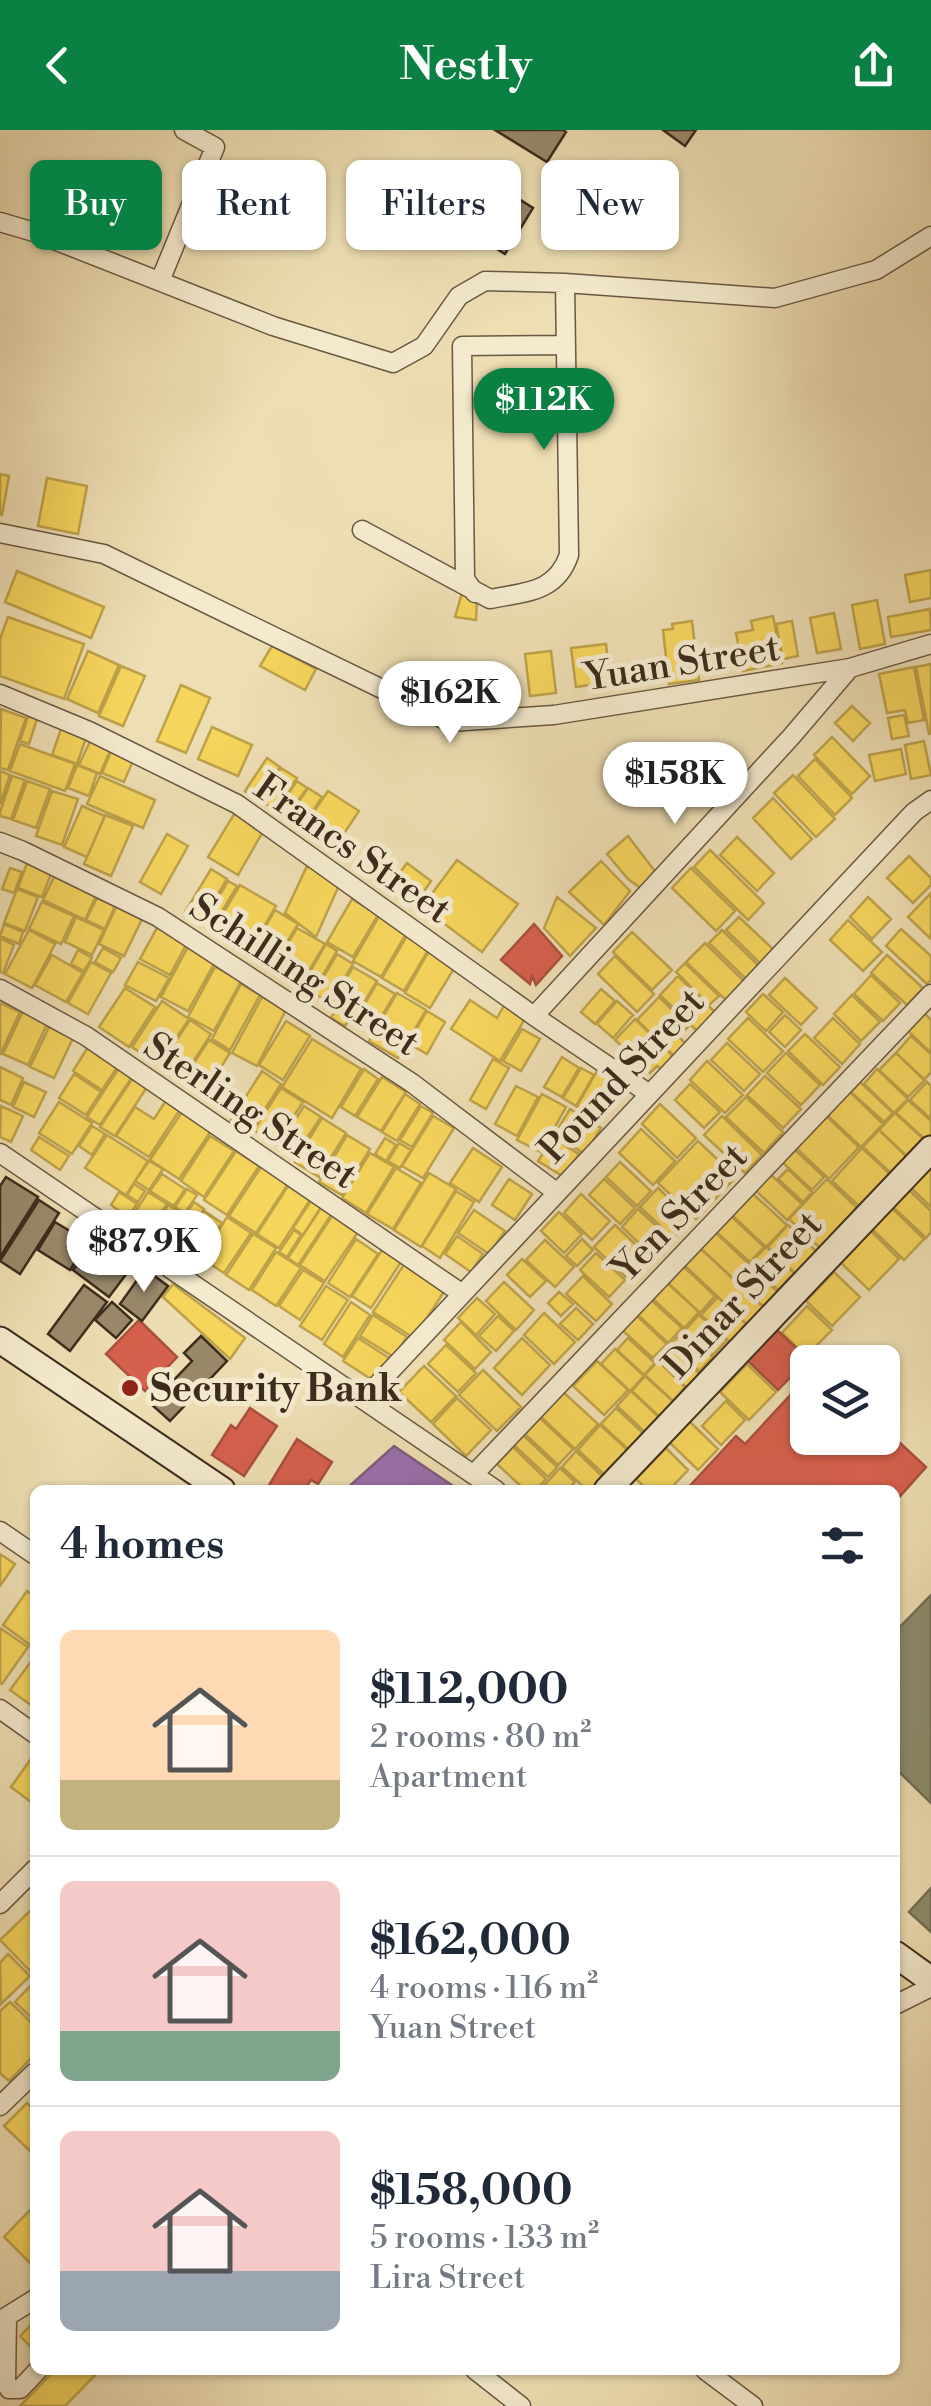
<!DOCTYPE html>
<html lang="en">
<head>
<meta charset="utf-8">
<style>
  body { margin:0; font-family:"Libre Bodoni",serif; background:#f2f2f3; color:#1f2937; height:100vh; display:flex; flex-direction:column; font-size:38px; white-space:nowrap }
  * { box-sizing:border-box; margin:0 }
  p { font-size:32px; color:#747a83 }
  .icon { flex:none; width:55px; height:55px; fill:none; stroke:currentColor; stroke-width:2; stroke-linecap:round; stroke-linejoin:round }
  .map { position:relative; flex:1; overflow:hidden }
  .details { position:absolute; left:30px; top:1355px; width:870px; height:890px; display:flex; flex-direction:column; background:#fff; border-radius:15px; box-shadow:0 2px 8px #0004 }
  .details>* { flex:none }
  .guide { position:absolute; left:30px; top:30px; width:872px; height:90px; display:flex; gap:20px }
  .controls { position:absolute; left:790px; top:1215px; display:grid; gap:20px }
  .controls a { display:grid; place-items:center; width:110px; height:110px; border-radius:15px; background:#fff; box-shadow:0 2px 8px #0004; font-size:50px }
  .price { position:absolute; translate:-50% -85px; padding:0 22px; border-radius:35px; background:#fff; color:#222; font-size:32px; line-height:65px; filter:drop-shadow(0 2px 5px #0008) }
  .price::after { content:''; position:absolute; left:50%; top:60px; width:30px; height:22px; margin-left:-15px; background:inherit; clip-path:polygon(0 0,100% 0,50% 100%) }
  .price.active { background:#0b8043; color:#fff }
  ul { padding:0; list-style:none }
  li { display:flex; align-items:center; gap:30px; height:250px; padding:0 30px }
  li+li { border-top:2px solid #e0e1e3 }
  li span { display:grid; place-items:center; flex:none; width:280px; height:200px; border-radius:15px; color:#555 }
  li>.icon { margin-inline-start:auto }
  span .icon { width:120px; height:120px; fill:#fffc; stroke-width:1 }
  li b { font-size:42px }
  h2 { display:flex; justify-content:space-between; align-items:center; height:120px; padding:0 30px; font-size:42px }
  .pill { padding:0 35px; border-radius:15px; background:#fff; box-shadow:0 2px 8px #0004; font-size:35px; line-height:90px }
  .pill.active { background:#0b8043; color:#fff }
  header { display:flex; justify-content:space-between; align-items:center; height:130px; padding:0 30px; background:#0b8043; color:#fff; font-size:45px; font-weight:800 }
  .map>svg:first-child { display:block }
  .homes { fill:#f6d55c; stroke:#bea249; stroke-width:2.5 }
  .shops { fill:#d6604d; stroke:#a8503e; stroke-width:2.5 }
  .offices { fill:#9970ab; stroke:#7d5c80; stroke-width:2.5 }
  .industry { fill:#8c8c6e; stroke:#746f55; stroke-width:2.5 }
  .building { fill:#99896b; stroke:#3c2c1c; stroke-width:2.5 }
  .lines { fill:none; stroke-linecap:round; stroke-linejoin:round }
  .street-casing { stroke:#685842; stroke-width:21 }
  .secondary-casing { stroke:#3c2c1c; stroke-width:29 }
  .street { stroke:#f4eace; stroke-width:18 }
  .secondary { stroke:#f4eace; stroke-width:25 }
  .poi-dot { fill:#8f2418; stroke:#f4eace; stroke-width:4 }
  .labels { text-anchor:middle; stroke-width:10; stroke-linejoin:round; paint-order:stroke }
  .street-label { font-size:38px; fill:#3c2c1c; stroke:#f4eace }
  .poi-label { font-size:38px; font-weight:bold; fill:#3c2c1c; stroke:#f4eace; text-anchor:start }
</style>
</head>
<body>
<header><svg class="icon" aria-label="back" viewBox="0 0 24 24"><path d="M15 5l-7 7 7 7"/></svg>Nestly<svg class="icon" aria-label="share" viewBox="0 0 24 24"><path d="M12 15V3M7 8l5-5 5 5M5 13v7h14v-7"/></svg></header>
<div class="map">
<svg width="931" height="2276" viewBox="0 0 931 2276">
  <rect width="100%" height="100%" fill="#eedeb3"/>
  <filter id="stains"><feTurbulence type="fractalNoise" baseFrequency=".002" numOctaves="4"/><feColorMatrix values="0 0 0 0 .2 0 0 0 0 .09 0 0 0 0 .02 0 0 0 .5 -.17"/></filter>
  <radialGradient id="worn" r=".72"><stop offset=".6" stop-color="#630" stop-opacity="0"/><stop offset="1" stop-color="#630" stop-opacity=".3"/></radialGradient>
  <!-- homes -->
  <path class="homes" d="M0,344L9,346L2,385H0Z
    M47,348L87,356L78,404L38,396Z
    M931,440V468L910,472L905,445Z
    M17,441L104,477L91,508L5,472Z
    M462,463L477,470L476,490L455,487Z
    M877,470L885,514L860,519L852,475Z
    M930,479L931,500L891,507L888,487Z
    M834,483L841,519L817,523L810,488Z
    M773,486L782,533L743,541L736,503L753,500L751,491Z
    M8,487L84,514L64,569L0,546V509Z
    M692,491L699,550L669,554L663,500L673,499L672,494Z
    M792,491L798,526L783,529L776,494Z
    M606,514L610,552L576,557L571,518Z
    M272,516L316,539L305,560L260,536Z
    M88,521L119,535L98,583L67,569Z
    M551,521L556,563L530,566L525,524Z
    M931,534V603L929,604L916,537Z
    M121,536L145,546L123,596L99,586Z
    M914,537L924,590L908,593L905,580L887,583L879,544Z
    M181,555L210,568L186,623L157,611Z
    M852,576L870,593L853,611L835,593Z
    M1,579L26,588L8,640L0,638Z
    M904,585L909,606L892,609L888,588Z
    M28,586L37,589L29,614L20,611Z
    M62,596L87,605L77,634L52,625Z
    M212,597L252,615L238,646L198,629Z
    M92,607L112,616L100,644L79,635Z
    M832,607L870,646L852,664L814,625Z
    M924,611L931,645L911,649L905,615Z
    M20,614L75,634L65,661L10,641Z
    M113,617L135,626L124,652L102,643Z
    M901,619L906,644L875,651L869,625Z
    M267,628L280,637L258,670L245,661Z
    M815,629L852,668L835,685L798,646Z
    M77,635L97,643L89,666L68,658Z
    M281,638L297,648L275,680L260,670Z
    M0,641L10,645L0,674Z
    M793,645L835,689L816,707L774,663Z
    M12,646L25,650L11,689L0,686V682Z
    M100,646L155,670L143,698L87,674Z
    M27,651L50,659L36,698L13,690Z
    M297,651L307,658L291,681L281,674Z
    M308,658L322,667L303,696L289,686Z
    M52,661L78,669L62,715L36,706Z
    M328,661L359,681L335,717L304,696Z
    M773,668L812,709L791,729L753,688Z
    M82,676L105,686L87,727L64,717Z
    M236,681L265,698L238,745L208,727Z
    M105,685L133,696L111,746L84,734Z
    M167,704L188,716L161,764L140,752Z
    M628,706L654,740L653,747L642,759L628,749L607,724Z
    M737,707L774,743L757,761L720,725Z
    M710,720L764,773L748,790L694,737Z
    M909,726L931,748V755L913,773L887,748Z
    M28,730L53,739L42,767L18,758Z
    M457,730L518,774L482,822L422,777Z
    M601,731L630,761L604,795L569,762Z
    M407,733L431,751L418,770L393,752Z
    M307,736L341,751L316,807L285,783Z
    M10,738L22,742L14,763L2,759Z
    M691,738L735,781L716,801L672,758Z
    M211,739L227,749L201,792L185,782Z
    M57,741L98,761L85,790L43,770Z
    M228,751L237,756L217,790L208,785Z
    M240,755L276,776L254,814L218,792Z
    M17,759L38,767L25,801L4,793Z
    M931,763V809L908,787Z
    M557,767L596,798L570,826L544,798Z
    M868,767L891,789L872,809L850,787Z
    M97,768L115,776L105,799L86,790Z
    M352,769L378,785L353,827L327,812Z
    M42,772L74,786L61,814L29,799Z
    M117,775L143,787L124,826L99,814Z
    M275,780L298,794L277,829L255,815Z
    M382,781L410,797L381,847L353,831Z
    M76,787L104,800L92,825L65,812Z
    M739,787L777,823L764,837L726,800Z
    M848,790L882,822L863,841L830,810Z
    M4,794L23,802L19,814L0,806Z
    M158,796L188,811L170,845L140,829Z
    M297,798L325,814L301,854L273,838Z
    M901,799L931,826V850L927,854L886,816Z
    M29,800L55,814L32,858L5,844Z
    M722,800L762,839L749,852L709,813Z
    M632,802L672,840L652,860L613,822Z
    M408,804L430,817L404,861L382,848Z
    M0,808L14,815L3,843L0,842Z
    M705,813L747,854L729,873L686,832Z
    M326,814L337,821L312,864L301,857Z
    M188,817L215,832L188,881L161,867Z
    M103,818L121,828L113,842L95,832Z
    M78,820L92,828L84,841L71,834Z
    M429,821L455,837L430,878L405,863Z
    M337,824L353,834L330,873L314,863Z
    M52,825L83,843L66,872L35,855Z
    M887,825L923,858L907,875L871,843Z
    M615,826L654,864L637,882L598,844Z
    M91,832L111,843L88,884L68,873Z
    M138,832L169,848L156,871L125,855Z
    M685,833L719,866L709,875L676,842Z
    M215,837L241,851L214,901L188,887Z
    M353,837L377,851L355,888L351,886L345,896L331,888L337,878L331,874Z
    M871,845L900,873L883,891L854,864Z
    M678,846L716,883L698,902L660,865Z
    M785,848L817,878L801,895L769,865Z
    M377,853L395,864L372,902L354,892Z
    M241,854L260,865L230,920L212,909Z
    M125,858L155,877L129,917L99,897Z
    M601,859L615,871L595,894L581,882Z
    M397,863L426,880L398,928L369,911Z
    M763,864L783,882L766,901L746,882Z
    M852,865L880,892L861,911L834,884Z
    M262,867L286,880L257,936L232,923Z
    M659,867L689,896L678,906L689,917L677,929L637,890Z
    M470,870L497,888L505,874L526,887L500,931L451,899Z
    M162,871L189,889L159,934L132,917Z
    M617,871L633,885L613,908L597,894Z
    M0,873L20,882L0,925Z
    M23,881L48,892L28,935L3,924Z
    M427,881L445,892L427,924L408,913Z
    M924,883L931,890V923L907,900Z
    M785,885L801,900L785,917L769,902Z
    M748,888L783,921L763,942L728,909Z
    M833,888L860,914L842,934L814,908Z
    M635,889L674,927L662,940L657,936L650,943L615,910Z
    M190,890L211,904L182,949L160,935Z
    M286,891L310,906L283,950L259,935Z
    M49,897L73,908L54,948L30,937Z
    M522,899L540,909L521,941L503,931Z
    M805,904L840,937L823,955L788,921Z
    M911,906L931,924V942L924,950L896,923Z
    M312,909L361,939L332,988L282,957Z
    M209,910L230,923L203,965L182,951Z
    M727,913L760,944L744,961L711,930Z
    M90,914L120,933L102,960L73,941Z
    M786,923L820,955L801,975L767,943Z
    M896,923L925,950L908,967L879,940Z
    M562,927L579,938L562,967L544,957Z
    M493,929L509,938L486,979L470,970Z
    M707,931L743,965L725,983L690,950Z
    M121,935L134,944L100,995L87,987Z
    M600,936L622,948L598,988L577,976Z
    M0,937L23,948L11,975L0,970Z
    M581,938L594,945L576,976L563,968Z
    M364,939L378,949L355,986L341,977Z
    M877,939L908,969L894,983L864,954Z
    M262,941L281,954L250,1002L231,990Z
    M74,944L101,962L86,985L59,968Z
    M765,946L801,979L783,998L747,965Z
    M382,947L406,962L381,1001L357,987Z
    M133,948L147,957L115,1006L100,997Z
    M24,952L46,962L34,987L13,977Z
    M860,952L893,983L884,992L851,962Z
    M927,952L931,956V989L910,970Z
    M690,954L720,982L704,998L675,970Z
    M516,956L538,967L517,1006L495,994Z
    M281,958L303,972L276,1014L254,1000Z
    M849,961L883,994L861,1017L827,985Z
    M405,964L420,974L397,1011L382,1002Z
    M542,964L566,977L541,1022L517,1010Z
    M746,967L783,1002L764,1023L726,987Z
    M167,969L181,978L149,1027L116,1006L135,977L154,989Z
    M908,970L931,991V1007L927,1011L896,983Z
    M59,972L92,993L72,1024L39,1003Z
    M660,974L696,1008L677,1028L642,994Z
    M1,976L23,986L11,1012L0,1007Z
    M304,976L321,987L302,1015L286,1004Z
    M421,976L433,983L412,1017L400,1010Z
    M184,979L213,998L179,1049L150,1030Z
    M570,979L601,998L585,1024L554,1005Z
    M895,983L928,1013L911,1030L879,1000Z
    M825,985L859,1017L829,1049L795,1017Z
    M433,986L454,998L423,1048L402,1036Z
    M722,986L762,1025L745,1043L704,1005Z
    M322,988L346,1003L319,1047L295,1032Z
    M92,996L105,1004L92,1025L79,1016Z
    M641,999L675,1031L653,1055L619,1023Z
    M879,1000L909,1029L894,1046L863,1017Z
    M107,1005L148,1031L126,1065L85,1038Z
    M347,1005L370,1019L342,1065L319,1052Z
    M210,1006L234,1021L204,1067L181,1051Z
    M39,1007L69,1026L60,1040L31,1020Z
    M385,1008L396,1015L386,1031L375,1024Z
    M553,1008L579,1024L564,1047L538,1031Z
    M698,1011L736,1047L696,1089L658,1053Z
    M399,1013L411,1020L400,1038L388,1031Z
    M473,1018L502,1037L479,1072L450,1053Z
    M793,1018L824,1047L812,1060L781,1031Z
    M862,1018L891,1045L860,1077L832,1051Z
    M236,1021L259,1036L227,1085L204,1070Z
    M370,1023L394,1037L366,1083L342,1068Z
    M149,1031L163,1039L149,1060L135,1051Z
    M620,1032L651,1061L637,1076L606,1047Z
    M928,1035L931,1038V1077L909,1056Z
    M261,1037L288,1054L256,1103L229,1086Z
    M396,1038L421,1053L393,1099L367,1084Z
    M788,1039L812,1062L803,1072L778,1049Z
    M768,1042L802,1074L787,1090L753,1058Z
    M429,1043L456,1059L421,1117L394,1100Z
    M162,1044L185,1059L174,1076L150,1061Z
    M509,1049L532,1064L515,1090L492,1075Z
    M604,1049L635,1078L620,1094L589,1065Z
    M827,1049L858,1079L821,1119L789,1089Z
    M134,1054L145,1061L138,1072L127,1065Z
    M288,1056L310,1070L279,1118L257,1104Z
    M658,1058L690,1089L673,1108L640,1077Z
    M187,1059L197,1065L185,1083L175,1077Z
    M909,1060L931,1081V1102L926,1108L893,1077Z
    M456,1061L474,1072L440,1128L422,1116Z
    M119,1062L137,1074L128,1087L111,1075Z
    M148,1062L167,1074L152,1097L133,1085Z
    M752,1063L787,1095L766,1117L732,1085Z
    M581,1064L610,1091L592,1110L564,1083Z
    M311,1071L321,1077L303,1105L293,1098Z
    M194,1072L204,1079L183,1111L173,1104Z
    M168,1075L184,1085L164,1114L149,1104Z
    M323,1075L333,1082L298,1135L288,1128Z
    M891,1077L924,1109L904,1130L871,1098Z
    M638,1079L663,1102L646,1120L622,1097Z
    M474,1080L505,1101L489,1124L458,1103Z
    M204,1081L222,1093L201,1125L183,1113Z
    M559,1082L582,1104L564,1123L541,1101Z
    M334,1083L360,1099L325,1151L300,1135Z
    M730,1085L764,1117L750,1132L715,1101Z
    M227,1087L251,1103L224,1143L201,1128Z
    M615,1095L652,1130L631,1152L594,1117Z
    M788,1095L817,1122L796,1144L768,1117Z
    M867,1097L899,1129L869,1160L837,1129Z
    M294,1100L301,1105L287,1127L279,1122Z
    M713,1100L750,1135L736,1151L698,1116Z
    M253,1104L276,1118L249,1160L226,1145Z
    M457,1106L483,1124L471,1142L445,1124Z
    M356,1109L378,1124L350,1167L328,1153Z
    M582,1109L593,1120L577,1136L566,1126Z
    M545,1110L574,1137L555,1157L526,1130Z
    M698,1116L764,1178L748,1195L682,1133Z
    M766,1117L794,1143L778,1160L750,1133Z
    M382,1120L401,1132L371,1178L352,1166Z
    M276,1122L301,1138L276,1176L252,1160Z
    M596,1123L625,1150L609,1167L580,1140Z
    M522,1129L546,1151L530,1167L507,1145Z
    M405,1133L445,1160L414,1208L373,1182Z
    M682,1135L715,1166L700,1183L666,1152Z
    M752,1138L779,1163L765,1178L738,1153Z
    M303,1140L324,1153L300,1190L279,1176Z
    M834,1142L860,1167L832,1196L806,1171Z
    M583,1146L612,1174L596,1191L566,1164Z
    M504,1152L534,1180L516,1200L486,1171Z
    M667,1152L699,1182L684,1198L652,1168Z
    M173,1154L245,1208L230,1229L163,1167Z
    M326,1156L348,1170L322,1210L300,1196Z
    M559,1162L573,1174L561,1186L548,1173Z
    M718,1167L746,1194L730,1212L701,1185Z
    M477,1168L495,1184L476,1205L458,1188Z
    M650,1169L682,1198L668,1213L637,1184Z
    M351,1172L370,1185L343,1227L324,1214Z
    M807,1176L832,1200L806,1226L782,1203Z
    M576,1178L593,1194L578,1210L560,1194Z
    M544,1183L575,1212L554,1234L524,1205Z
    M373,1185L407,1207L394,1227L360,1206Z
    M636,1185L667,1214L653,1228L622,1200Z
    M699,1185L727,1210L713,1225L685,1200Z
    M498,1186L514,1201L496,1221L479,1206Z
    M461,1192L491,1222L475,1239L444,1210Z
    M684,1200L713,1227L699,1241L671,1214Z
    M358,1208L389,1228L374,1251L343,1231Z
    M522,1208L550,1235L522,1265L494,1238Z
    M628,1208L655,1233L644,1245L617,1220Z
    M446,1215L476,1243L458,1262L428,1234Z
    M670,1215L700,1244L687,1258L657,1229Z
    M615,1219L644,1246L630,1261L601,1234Z
    M597,1231L628,1260L604,1285L573,1256Z
    M658,1231L685,1257L673,1271L645,1245Z
    M747,1234L776,1262L749,1290L720,1262Z
    M424,1236L456,1266L431,1292L399,1262Z
    M483,1240L521,1277L497,1301L459,1265Z
    M645,1246L677,1275L663,1290L632,1261Z
    M561,1260L598,1294L575,1319L539,1285Z
    M631,1261L661,1289L647,1304L617,1276Z
    M457,1268L491,1300L466,1326L433,1294Z
    M726,1271L745,1290L721,1315L702,1296Z
    M616,1278L646,1306L631,1322L601,1294Z
    M540,1288L573,1319L558,1335L525,1304Z
    M687,1289L718,1319L698,1340L667,1310Z
    M600,1295L631,1323L608,1348L578,1320Z
    M523,1305L557,1337L548,1347L513,1314Z
    M513,1317L546,1349L536,1360H525L497,1334Z
    M666,1318L688,1340L669,1360H648L636,1349Z
    M576,1321L605,1349L594,1360H587L562,1337Z
    M560,1338L575,1352L567,1360H540Z
    M0,1424L15,1434L0,1456Z
    M27,1461L35,1467L33,1517L3,1495Z
    M0,1498L28,1517L2,1554L0,1553Z
    M35,1526V1578L10,1560Z
    M35,1623V1675L11,1657Z
    M31,1780L35,1785V1835L30,1841L0,1810Z
    M8,1824L30,1846L1,1874L0,1833Z
    M35,1851V1891L15,1872Z
    M10,1872L35,1896V1924L9,1951L0,1943V1881Z
    M27,1973L35,1981V2026L4,1996Z
    M29,2081L35,2087V2138L4,2107Z
    M35,2191V2221L20,2206Z
    M55,2240H100L65,2276H20Z"/>
  <!-- shops -->
  <path class="shops" d="M534,794L562,826L536,855L532,846L530,854L501,830Z
    M139,1190L177,1227L145,1261L106,1224Z
    M776,1199L808,1229L778,1260L746,1229Z
    M808,1246V1308H882V1296L926,1337L895,1372V1360H686L736,1306L745,1314Z
    M250,1278L277,1296L244,1346L212,1325L231,1295L236,1299Z
    M297,1309L332,1332L318,1354L311,1350L304,1360H266Z"/>
  <!-- offices -->
  <path class="offices" d="M394,1316L459,1360H345Z"/>
  <!-- industry -->
  <path class="industry" d="M931,1465V1673L895,1638V1502Z
    M931,1758V1802L909,1782Z"/>
  <!-- building -->
  <path class="building" d="M495,0H563L566,2L547,32Z
    M663,0H696L685,16Z
    M486,48L533,78L505,124L457,94Z
    M386,54L419,73L398,111L365,92Z
    M6,1047L38,1067L0,1127V1056Z
    M39,1070L59,1083L20,1144L0,1131Z
    M55,1092L88,1112L70,1140L38,1120Z
    M97,1108L133,1135L109,1167L73,1140Z
    M145,1139L168,1156L142,1191L120,1174Z
    M84,1155L107,1172L70,1221L48,1204Z
    M112,1172L132,1190L116,1208L95,1190Z
    M201,1206L227,1231L170,1291L151,1274L192,1231L184,1223Z"/>
  <g class="lines">
    <!-- street casing -->
    <g class="street-casing">
      <path id="street" d="M0,92L34,102L273,196L393,233L424,216L459,166L485,151L565,153L775,168L876,140L931,106
        M160,151L215,17L184,0
        M362,400L490,469C525,462 556,463 569,425L565,153
        M0,403L104,424L450,592L554,585L850,538L931,514
        M475,463L465,449L462,216L566,215
        M0,564L89,601L237,674L534,886L648,963
        M0,712L23,721L158,787L412,953L556,1062
        M0,859L86,906L461,1163
        M534,886L791,607L850,538
        M0,1023L496,1360
        M364,1269L914,682L931,670
        M474,1344L931,864
        M0,1401L35,1425
        M0,1579L35,1604
        M0,1774L35,1739
        M895,1875L931,1857
        M0,1976L35,1942
        M7,2186L6,2253L9,2259H20L38,2240
        M1,2190L35,2169
        M475,2240L521,2276
        M705,2240L753,2276"/>
    </g>
    <!-- secondary casing -->
    <g class="secondary-casing">
      <path id="secondary" d="M0,1210L222,1360
        M607,1360L931,1019
        M895,1824L931,1850"/>
    </g>
    <!-- street -->
    <use href="#street" class="street"/>
    <!-- secondary -->
    <use href="#secondary" class="secondary"/>
  </g>
  <!-- markers -->
  <circle class="poi-dot" cx="130" cy="1258" r="10"/>
  <g class="labels">
    <!-- street labels -->
    <g class="street-label">
      <text transform="translate(682 532) rotate(-9)" y="13">Yuan Street</text>
      <text transform="translate(353 718) rotate(35)" y="13">Francs Street</text>
      <text transform="translate(305 844) rotate(33)" y="13">Schilling Street</text>
      <text transform="translate(621 945) rotate(-47)" y="13">Pound Street</text>
      <text transform="translate(251 980) rotate(34)" y="13">Sterling Street</text>
      <text transform="translate(679 1082) rotate(-46)" y="13">Yen Street</text>
      <text transform="translate(742 1164) rotate(-47)" y="13">Dinar Street</text>
    </g>
    <!-- poi labels -->
    <g class="poi-label">
      <text x="150" y="1271">Security Bank</text>
    </g>
  </g>
  <rect width="100%" height="100%" filter="url(#stains)"/>
  <rect width="100%" height="100%" fill="url(#worn)"/>
</svg>
<div class="controls">
<a><svg class="icon" aria-label="layers" viewBox="0 0 24 24"><path d="M12 4l9 5-9 5-9-5zM3 14l9 5 9-5"/></svg></a>
</div>
<b class="price active" style="left:544px;top:323px">$112K</b>
<b class="price" style="left:450px;top:616px">$162K</b>
<b class="price" style="left:675px;top:697px">$158K</b>
<b class="price" style="left:144px;top:1165px">$87.9K</b>
<div class="guide">
<a class="pill active">Buy</a>
<a class="pill">Rent</a>
<a class="pill">Filters</a>
<a class="pill">New</a>
</div>
<section class="details">
<h2>4 homes<svg class="icon" aria-label="filters" viewBox="0 0 24 24"><path d="M4 7h16M4 17h16"/><circle cx="9" cy="7" r="2"/><circle cx="15" cy="17" r="2"/></svg></h2>
<ul>
<li><span style="background:linear-gradient(#ffd9b3 75%,#c2b280 0)"><svg class="icon" aria-label="home" viewBox="0 0 24 24"><path d="M3 11l9-7 9 7M6 9v11h12V9"/></svg></span><div><b>$112,000</b><p>2 rooms · 80 m²</p><p>Apartment</p></div></li>
<li><span style="background:linear-gradient(#f6c9c9 75%,#7fa58c 0)"><svg class="icon" aria-label="home" viewBox="0 0 24 24"><path d="M3 11l9-7 9 7M6 9v11h12V9"/></svg></span><div><b>$162,000</b><p>4 rooms · 116 m²</p><p>Yuan Street</p></div></li>
<li><span style="background:linear-gradient(#f6c9c9 70%,#9aa5b1 0)"><svg class="icon" aria-label="home" viewBox="0 0 24 24"><path d="M3 11l9-7 9 7M6 9v11h12V9"/></svg></span><div><b>$158,000</b><p>5 rooms · 133 m²</p><p>Lira Street</p></div></li>
</ul>
</section>
</div>
</body>
</html>
